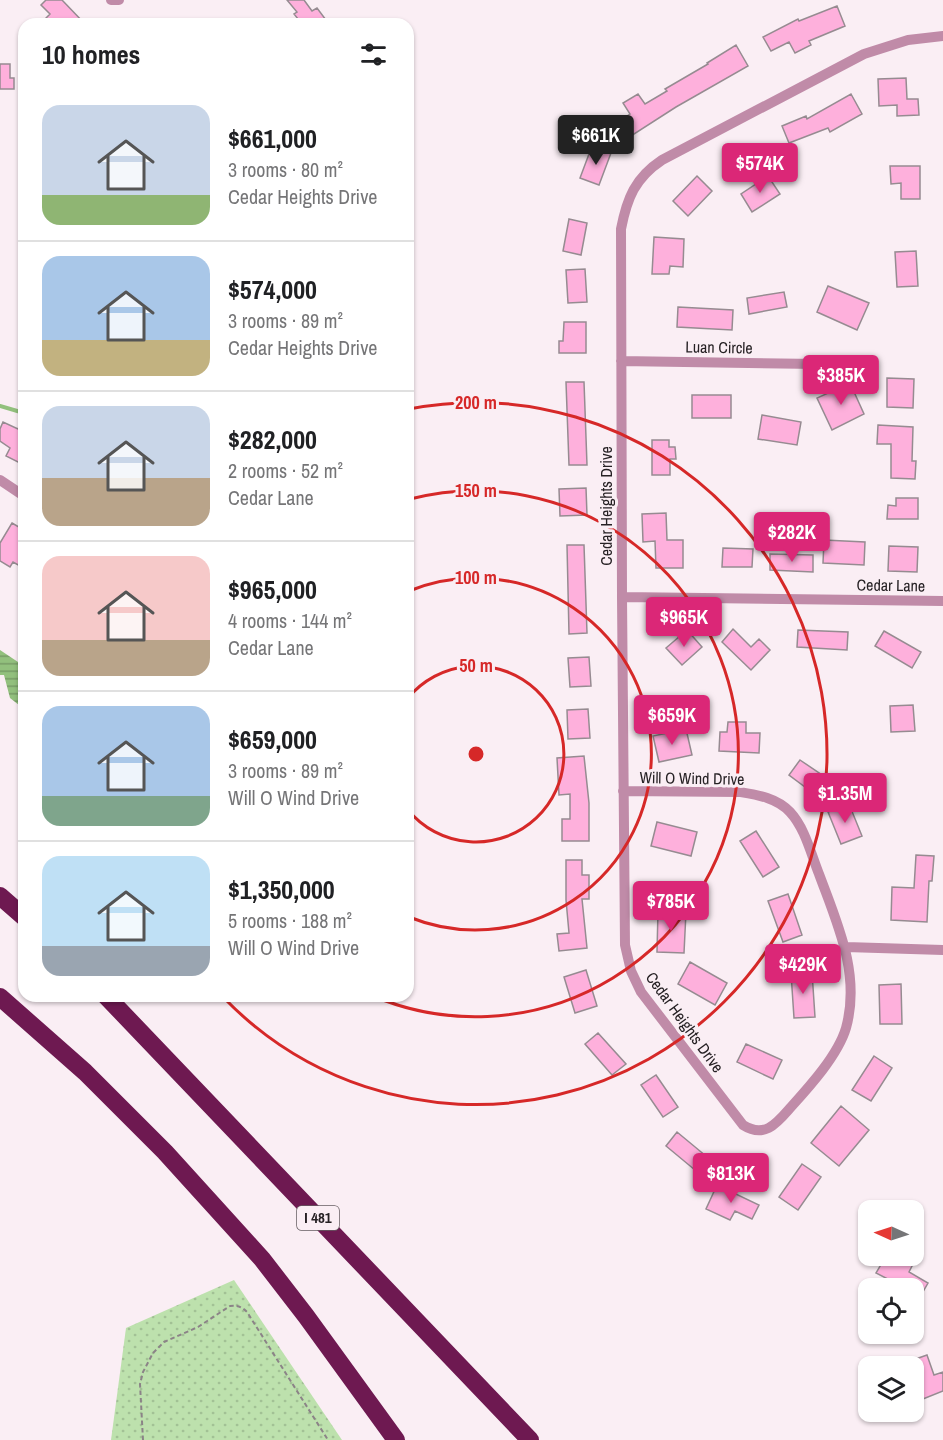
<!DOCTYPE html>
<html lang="en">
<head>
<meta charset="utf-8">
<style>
  body { margin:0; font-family:"Archivo Narrow",sans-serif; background:#f6f6f6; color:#202124; height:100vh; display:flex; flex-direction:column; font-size:22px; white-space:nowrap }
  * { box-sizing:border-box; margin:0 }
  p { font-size:20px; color:#757577 }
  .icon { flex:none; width:33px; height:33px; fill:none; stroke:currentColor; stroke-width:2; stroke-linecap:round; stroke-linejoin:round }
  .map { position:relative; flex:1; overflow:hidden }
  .details { position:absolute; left:18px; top:18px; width:396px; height:984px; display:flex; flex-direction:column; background:#fff; border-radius:18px; box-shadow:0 2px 4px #0004 }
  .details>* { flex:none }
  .needle { width:39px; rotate:273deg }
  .tools { position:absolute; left:858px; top:1200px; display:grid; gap:12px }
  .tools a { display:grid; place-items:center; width:66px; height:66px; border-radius:12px; background:#fff; box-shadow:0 2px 4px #0004; font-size:30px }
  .price { position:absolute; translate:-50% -51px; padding:0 14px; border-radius:6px; background:#db2777; color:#fff; font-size:20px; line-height:39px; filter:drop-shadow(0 2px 3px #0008) }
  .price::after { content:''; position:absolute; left:50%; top:36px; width:18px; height:14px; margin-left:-9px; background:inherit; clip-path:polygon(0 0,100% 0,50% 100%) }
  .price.current { background:#222; color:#fff }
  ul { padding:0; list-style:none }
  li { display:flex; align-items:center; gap:18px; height:150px; padding:0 24px }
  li+li { border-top:2px solid #e0e0e0 }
  li span { display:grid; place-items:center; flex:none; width:168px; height:120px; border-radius:18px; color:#555 }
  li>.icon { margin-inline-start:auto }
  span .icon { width:72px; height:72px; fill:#fffc; stroke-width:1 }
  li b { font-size:26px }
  h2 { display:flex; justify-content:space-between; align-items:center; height:72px; padding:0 24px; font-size:26px }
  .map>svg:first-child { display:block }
  .grass { fill:url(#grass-dots) }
  .water { fill:url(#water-rules) }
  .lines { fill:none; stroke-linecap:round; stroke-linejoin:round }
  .stream { stroke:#92c07d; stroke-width:4 }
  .building { fill:#feb0dc; stroke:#968b91; stroke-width:1.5 }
  .path { stroke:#8b8387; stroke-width:2; stroke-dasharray:4.5 3; stroke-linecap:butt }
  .minor { stroke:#c08ba8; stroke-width:10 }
  .motorway { stroke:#6e1951; stroke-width:18 }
  .ring { fill:none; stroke:#d62828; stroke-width:3 }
  .labels { text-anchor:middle; stroke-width:6; stroke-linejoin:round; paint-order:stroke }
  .shield { fill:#faeef4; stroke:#665e62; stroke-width:1.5 }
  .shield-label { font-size:15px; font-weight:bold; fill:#262124 }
  .street-label { font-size:16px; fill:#262124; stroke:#faeef4 }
  .centre { fill:#d62828; stroke:#faeef4; stroke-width:3 }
  .ring-label { font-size:18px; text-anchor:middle; font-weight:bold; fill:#d62828; stroke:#faeef4; stroke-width:6; stroke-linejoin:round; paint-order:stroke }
</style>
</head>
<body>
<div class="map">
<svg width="943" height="1440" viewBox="0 0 943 1440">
  <defs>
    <pattern id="grass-dots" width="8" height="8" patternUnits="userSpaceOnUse" patternTransform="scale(1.5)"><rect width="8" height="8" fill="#bde1ad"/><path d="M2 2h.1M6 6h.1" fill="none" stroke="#a2c195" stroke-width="1.8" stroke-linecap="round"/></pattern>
    <pattern id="water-rules" width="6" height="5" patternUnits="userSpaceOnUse" patternTransform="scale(1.5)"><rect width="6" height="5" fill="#92c07d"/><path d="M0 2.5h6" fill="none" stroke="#779c66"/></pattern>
  </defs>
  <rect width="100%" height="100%" fill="#faeef4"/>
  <!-- grass -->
  <path class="grass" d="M234,1280L342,1440H111L126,1328Z"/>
  <!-- water -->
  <path class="water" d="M0,650L24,666V709L10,698L4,675H0Z"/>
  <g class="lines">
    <!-- stream -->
    <path class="stream" d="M0,406L24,413"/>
  </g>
  <!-- building -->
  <path class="building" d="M46,0H62L85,24H49L45,19L50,14L41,5Z
    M287,0H304L312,11L317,8L329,24H302L294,14L297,12Z
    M837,6L845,26L809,41L811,45L795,53L789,42L771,51L763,37L798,19L799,21Z
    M736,45L748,66L676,107L631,136L621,120L630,114L623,103L638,94L645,104L667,91L665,89L708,64L707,63Z
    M0,64H10V78H14V89H0Z
    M906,78L907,99H918L919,115L897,116V105L879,106L878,79Z
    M851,94L862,114L830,132L828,128L789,143L782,126L806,116L807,119Z
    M592,146L611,153L599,185L580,178Z
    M890,166H920V199H901V183L891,184Z
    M697,176L712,191L688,216L673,201Z
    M768,176L780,194L752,212L741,194Z
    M569,219L587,223L581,255L563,251Z
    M654,237L684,239L683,267L670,266L669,274H652Z
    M916,251L918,286L897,287L895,252Z
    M585,269L587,302L568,303L566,270Z
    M828,286L869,303L857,330L817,312Z
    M784,292L787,307L749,314L747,298Z
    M678,307L733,310L732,330L677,327Z
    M564,322H586V353H559V341H563Z
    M887,378L914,379L913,408L887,407Z
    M566,382H584L587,465H569Z
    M850,383L864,414L832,430L817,398Z
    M692,395H731V418H692Z
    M762,415L801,422L797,445L758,439Z
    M24,416V455L20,463L6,456L10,448L0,441V429L3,422L18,429Z
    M878,425L913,427L912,461H916L915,479L891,478V444H877Z
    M652,440H669V447H675L676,459H670V475H652Z
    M586,488L587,515L560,516L559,489Z
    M896,498H918V519H887L888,505L896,506Z
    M666,513L667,540H683V568H656L655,541L643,542L642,514Z
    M12,523L24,530L20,540L24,543V559L20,566L13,562L10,567L0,561V543Z
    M824,540L865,542L864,565L823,563Z
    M567,545H584L587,633L569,634Z
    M889,546L918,547L917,572L888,571Z
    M723,548L753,549L752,567H722Z
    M770,554L813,555V572L770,570Z
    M733,629L751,647L759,639L770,650L751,670L722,642Z
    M687,630L702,647L682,665L666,648Z
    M798,630L848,632L847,650L797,647Z
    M884,631L921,652L912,668L875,646Z
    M589,657L591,686L570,687L568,658Z
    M913,705L915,731L891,732L890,706Z
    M588,709L590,738L568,739L567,710Z
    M728,722H746V733H760L759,753L719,751L720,732H727Z
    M686,729L692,755L659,762L653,736Z
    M584,756L589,803V841H562V819H570V794L559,795L557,758Z
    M800,760L825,777L813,793L789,775Z
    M849,804L862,836L841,844L828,812Z
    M657,822L697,832L691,856L651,846Z
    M756,831L779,867L763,877L740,841Z
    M916,855L934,856L932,881H929L927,922L891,920L892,887L914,888Z
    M566,860H582V875H589V899H582L587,948L559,951L557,934L569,933L566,900Z
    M788,894L802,935L783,942L768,901Z
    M658,911L686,912L684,953L657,952Z
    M690,962L727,983L715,1005L678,984Z
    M586,970L597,1006L575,1013L564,977Z
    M812,972L815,1017L794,1018L791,973Z
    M901,984L902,1024H880L879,985Z
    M598,1033L626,1064L612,1075L585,1044Z
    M746,1044L782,1060L773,1079L737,1062Z
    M874,1056L892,1068L871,1101L852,1090Z
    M656,1075L678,1107L663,1117L641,1085Z
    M841,1106L869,1130L839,1166L811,1143Z
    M677,1132L712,1161L701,1175L666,1146Z
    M802,1164L821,1177L798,1210L779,1197Z
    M717,1185L759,1205L752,1219L735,1211L730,1220L706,1209Z
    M886,1256H906L915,1260L909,1272L928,1283L920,1297L914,1293V1288H905L876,1273Z
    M927,1355L934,1375L943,1372V1391L923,1399L917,1382L914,1384V1366H912L910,1361Z"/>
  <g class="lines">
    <!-- path -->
    <path class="path" d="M143,1440L140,1384L143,1372L153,1353L164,1342L198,1327L230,1306C238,1305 242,1307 247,1312L328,1440"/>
    <!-- minor -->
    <path class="minor" d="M111,0H119
      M621,361L818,364
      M0,480L24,496
      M622,597L943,601
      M623,791L740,792C758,795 777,798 790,812C805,828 811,854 819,874C837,923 861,974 846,1028C838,1055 810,1086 791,1107C777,1123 765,1139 743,1125L641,992L631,971L625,945L622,597L621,229C627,198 635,178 662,160L864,54L908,40L943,36
      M846,947L943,950"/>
    <!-- motorway -->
    <path class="motorway" d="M0,896L24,917
      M106,996L530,1440
      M0,997L85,1072L165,1152L262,1259L306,1316L396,1440"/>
  </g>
  <!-- distance rings -->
  <g class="ring">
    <path d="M408 698A88 88 0 1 1 408 810"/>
    <path d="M409 591A176 176 0 1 1 409 917"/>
    <path d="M410 499A263 263 0 1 1 373 996"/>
    <path d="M409 409A351 351 0 1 1 224 998"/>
  </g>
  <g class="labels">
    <!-- shield labels -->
    <rect class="shield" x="297" y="1206" width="42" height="24" rx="4.5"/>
    <g class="shield-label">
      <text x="318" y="1223">I 481</text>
    </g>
    <!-- street labels -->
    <g class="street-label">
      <text transform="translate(719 347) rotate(1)" y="6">Luan Circle</text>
      <text transform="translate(606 506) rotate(-90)" y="6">Cedar Heights Drive</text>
      <text transform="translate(891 585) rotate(1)" y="6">Cedar Lane</text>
      <text transform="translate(692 778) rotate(1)" y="6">Will O Wind Drive</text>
      <text transform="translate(685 1022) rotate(54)" y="6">Cedar Heights Drive</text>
    </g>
  </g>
  <circle cx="476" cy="754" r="9" class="centre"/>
  <g class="ring-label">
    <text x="476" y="409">200 m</text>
    <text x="476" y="497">150 m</text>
    <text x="476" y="584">100 m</text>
    <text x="476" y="672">50 m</text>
  </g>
</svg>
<div class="tools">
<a><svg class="needle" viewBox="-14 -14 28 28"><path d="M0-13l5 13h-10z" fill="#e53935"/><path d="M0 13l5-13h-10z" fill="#757577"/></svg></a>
<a><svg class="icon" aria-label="locate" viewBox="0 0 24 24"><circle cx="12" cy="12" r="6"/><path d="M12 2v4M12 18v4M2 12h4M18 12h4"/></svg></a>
<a><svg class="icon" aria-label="layers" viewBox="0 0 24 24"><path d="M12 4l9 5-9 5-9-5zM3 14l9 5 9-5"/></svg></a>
</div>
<b class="price current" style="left:596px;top:166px">$661K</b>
<b class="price" style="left:760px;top:194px">$574K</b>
<b class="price" style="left:841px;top:406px">$385K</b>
<b class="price" style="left:792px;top:563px">$282K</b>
<b class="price" style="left:684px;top:648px">$965K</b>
<b class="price" style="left:672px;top:746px">$659K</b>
<b class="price" style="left:845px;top:824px">$1.35M</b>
<b class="price" style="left:671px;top:932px">$785K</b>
<b class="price" style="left:803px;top:995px">$429K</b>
<b class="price" style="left:731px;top:1204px">$813K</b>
<section class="details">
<h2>10 homes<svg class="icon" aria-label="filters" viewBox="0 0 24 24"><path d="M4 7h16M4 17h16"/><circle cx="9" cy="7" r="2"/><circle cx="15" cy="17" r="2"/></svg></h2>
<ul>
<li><span style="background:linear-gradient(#c9d6e8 75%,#8fb573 0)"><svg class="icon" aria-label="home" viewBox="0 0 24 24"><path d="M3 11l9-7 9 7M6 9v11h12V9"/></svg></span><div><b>$661,000</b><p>3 rooms · 80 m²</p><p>Cedar Heights Drive</p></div></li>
<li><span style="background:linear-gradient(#a9c7e8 70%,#c2b280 0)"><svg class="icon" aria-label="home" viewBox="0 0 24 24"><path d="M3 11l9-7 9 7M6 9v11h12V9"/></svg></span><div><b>$574,000</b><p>3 rooms · 89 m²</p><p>Cedar Heights Drive</p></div></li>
<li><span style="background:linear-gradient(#c9d6e8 60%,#b9a48a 0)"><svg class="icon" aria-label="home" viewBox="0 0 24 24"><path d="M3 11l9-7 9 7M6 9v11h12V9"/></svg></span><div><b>$282,000</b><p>2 rooms · 52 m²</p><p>Cedar Lane</p></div></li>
<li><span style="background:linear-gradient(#f6c9c9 70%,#b9a48a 0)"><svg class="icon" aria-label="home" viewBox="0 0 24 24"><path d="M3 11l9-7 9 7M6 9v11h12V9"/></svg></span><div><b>$965,000</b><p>4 rooms · 144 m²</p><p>Cedar Lane</p></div></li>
<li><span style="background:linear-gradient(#a9c7e8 75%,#7fa58c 0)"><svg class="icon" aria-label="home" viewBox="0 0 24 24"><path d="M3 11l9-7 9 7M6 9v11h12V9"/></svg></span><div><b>$659,000</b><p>3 rooms · 89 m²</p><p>Will O Wind Drive</p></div></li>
<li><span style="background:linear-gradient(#bfe0f5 75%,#9aa5b1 0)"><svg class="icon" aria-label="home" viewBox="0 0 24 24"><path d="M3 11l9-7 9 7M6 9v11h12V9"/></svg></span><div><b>$1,350,000</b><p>5 rooms · 188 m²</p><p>Will O Wind Drive</p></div></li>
</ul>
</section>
</div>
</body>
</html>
